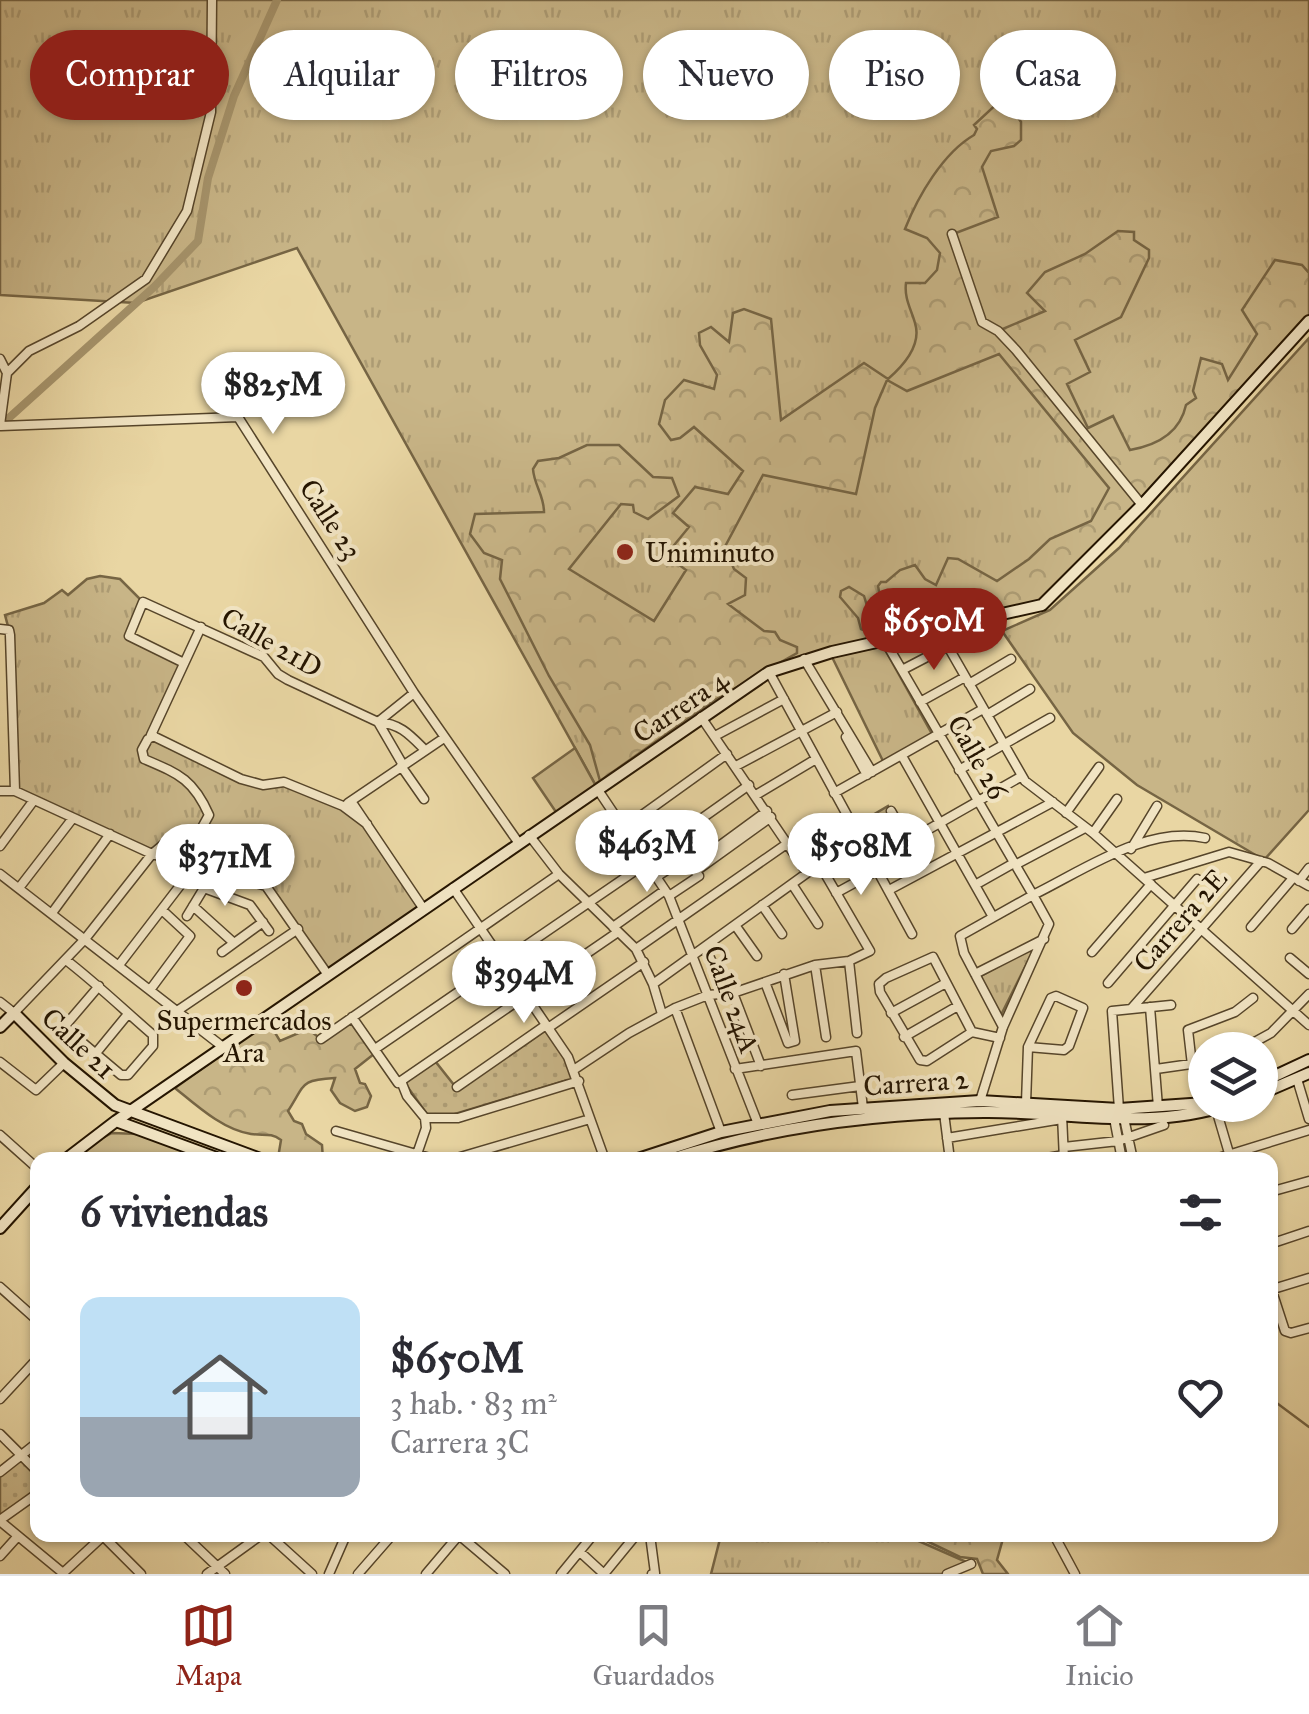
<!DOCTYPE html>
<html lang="es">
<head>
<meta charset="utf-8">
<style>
  body { margin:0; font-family:"IM FELL Great Primer",serif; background:#f7f7f7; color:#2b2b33; height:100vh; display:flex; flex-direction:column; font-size:38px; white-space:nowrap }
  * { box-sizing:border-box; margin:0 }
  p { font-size:32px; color:#7c7c81 }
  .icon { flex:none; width:55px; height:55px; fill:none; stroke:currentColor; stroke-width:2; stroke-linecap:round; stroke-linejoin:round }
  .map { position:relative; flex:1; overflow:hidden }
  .panel { position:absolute; left:30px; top:1152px; width:1248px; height:390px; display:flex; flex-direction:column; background:#fff; border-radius:20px; box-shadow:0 2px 8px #0004 }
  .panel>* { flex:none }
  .hud { position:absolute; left:30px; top:30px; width:1250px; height:90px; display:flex; gap:20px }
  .controls { position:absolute; left:1188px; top:1032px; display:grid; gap:20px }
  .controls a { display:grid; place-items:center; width:90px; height:90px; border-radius:50%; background:#fff; box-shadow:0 2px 8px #0004; font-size:50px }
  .price { position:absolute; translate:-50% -85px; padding:0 22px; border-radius:35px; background:#fff; color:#222; font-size:32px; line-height:65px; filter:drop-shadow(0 2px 5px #0008) }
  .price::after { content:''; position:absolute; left:50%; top:60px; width:30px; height:22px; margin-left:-15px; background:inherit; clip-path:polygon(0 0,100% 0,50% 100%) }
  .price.on { background:#8f2418; color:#fff }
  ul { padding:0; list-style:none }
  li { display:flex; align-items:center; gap:30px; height:250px; padding:0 50px }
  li+li { border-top:2px solid #e1e1e2 }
  li span { display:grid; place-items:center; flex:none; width:280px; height:200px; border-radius:20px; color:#555 }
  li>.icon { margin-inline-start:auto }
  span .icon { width:120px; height:120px; fill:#fffc; stroke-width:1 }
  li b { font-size:42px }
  h2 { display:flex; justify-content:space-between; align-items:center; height:120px; padding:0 50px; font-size:42px }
  .pill { padding:0 35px; border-radius:45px; background:#fff; box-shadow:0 2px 8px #0004; font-size:35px; line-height:90px }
  .pill.on { background:#8f2418; color:#fff }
  .dock { display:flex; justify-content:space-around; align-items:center; height:140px; border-top:2px solid #e1e1e2; background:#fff; font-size:28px; color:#7c7c81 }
  .dock a { display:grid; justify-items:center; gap:5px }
  .dock .on { color:#8f2418 }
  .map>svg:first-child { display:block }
  .grass { fill:url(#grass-tufts); stroke:#766544; stroke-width:2.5 }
  .forest { fill:url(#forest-crowns); stroke:#766544; stroke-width:2.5 }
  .park { fill:url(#park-dots); stroke:#766544; stroke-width:2.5 }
  .garden { fill:#c8b587; stroke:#766544; stroke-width:2.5 }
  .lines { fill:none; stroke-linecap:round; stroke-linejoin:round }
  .stream { stroke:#726141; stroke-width:2.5 }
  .canal { stroke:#a6946c; stroke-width:8 }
  .minor-casing { stroke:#56452a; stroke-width:11 }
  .secondary-casing { stroke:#251501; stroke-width:14 }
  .minor { stroke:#f1e4c3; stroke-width:8 }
  .secondary { stroke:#f1e4c3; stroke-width:10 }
  .poi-dot { fill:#8f2418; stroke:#f1e4c3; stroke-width:4 }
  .labels { text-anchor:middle; stroke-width:8; stroke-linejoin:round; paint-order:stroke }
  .street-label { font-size:28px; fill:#251501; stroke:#f1e4c3 }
  .poi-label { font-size:28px; fill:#251501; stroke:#f1e4c3; text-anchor:start }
</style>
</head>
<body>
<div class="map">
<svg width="1309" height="1574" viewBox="0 0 1309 1574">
  <defs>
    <pattern id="grass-tufts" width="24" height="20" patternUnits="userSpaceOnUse" patternTransform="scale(2.5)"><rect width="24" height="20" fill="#c8b587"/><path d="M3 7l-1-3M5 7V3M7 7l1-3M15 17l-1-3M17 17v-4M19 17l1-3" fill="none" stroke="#ac9b73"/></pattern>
    <pattern id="forest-crowns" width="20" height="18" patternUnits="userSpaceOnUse" patternTransform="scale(2.5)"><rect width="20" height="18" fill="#c8b587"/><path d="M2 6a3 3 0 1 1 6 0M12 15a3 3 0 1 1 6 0" fill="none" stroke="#ac9b73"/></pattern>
    <pattern id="park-dots" width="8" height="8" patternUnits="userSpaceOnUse" patternTransform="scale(2.5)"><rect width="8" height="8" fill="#c8b587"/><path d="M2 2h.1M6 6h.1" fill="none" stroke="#ac9b73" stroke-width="1.8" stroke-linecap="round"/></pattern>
  </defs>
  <rect width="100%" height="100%" fill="#e9d6a3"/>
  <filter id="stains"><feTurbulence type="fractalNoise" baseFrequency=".002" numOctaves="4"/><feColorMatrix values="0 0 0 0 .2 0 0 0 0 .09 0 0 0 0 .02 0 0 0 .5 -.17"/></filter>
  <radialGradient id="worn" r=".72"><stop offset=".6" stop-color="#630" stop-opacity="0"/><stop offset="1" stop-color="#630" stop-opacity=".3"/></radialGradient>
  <!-- grass -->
  <path class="grass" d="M0,0H1309V321L1033,608L769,672L595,784L297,248L136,303L0,295Z
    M1309,338V810L1264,860L1137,785L1073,733L1002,631L1050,610L1119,548Z
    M100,576L120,579L143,602L129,636L184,663L151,735L263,785L275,782L343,806L367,824L423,908L328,975L266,886L152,854L15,791L9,630L5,615L44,603L62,590L68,595L87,579Z
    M883,646L932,734L883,761L832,657Z
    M888,806L906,841L874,858L856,825Z
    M1030,949L1033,951L1001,1015L979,977Z
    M721,1535H905L971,1564L946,1574H711Z"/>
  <!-- forest -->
  <path class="forest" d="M1030,73H1037L1041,86L1040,95L1015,113L1021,122V140L1014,146L991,151L982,167L998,217L953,234L982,322L998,331L1045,311L1027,293L1045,272L1085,254L1118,231L1134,232V240L1149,250V258L1121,317L1075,340L1090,372L1067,384L1088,428L1113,416L1130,450C1158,445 1180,433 1186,405L1196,398L1193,391L1201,358L1222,364L1228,380L1257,334L1242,310L1275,260L1302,265L1309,273V321L1142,505L1033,608L938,629L905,626L868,632L861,629L858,618L840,597L841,591L849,587L864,596L868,609L881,602L878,586L881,582H886L900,570L915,565L925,579L936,585L948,558L958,559L997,581L1029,559L1050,539L1091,521L1109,488L999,354L907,391L887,380L875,408L856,494L763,475L720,556L731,562L734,569L746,578L745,595L728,604L764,631L775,632L780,640L797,647V653L713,701L600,781L590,745L549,676L500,579L502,560L484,553L470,534L475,514L544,512C544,495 534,485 533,469L538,461L559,458L587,445H619L653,477L672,478L679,496L648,519L634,512L633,505L621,504L569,569L654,621L686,570L666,555L689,527L673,513L695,487L728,494L743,471L694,427L680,438L671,440L659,424L665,400L684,380L714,389L717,375L700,345L699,333L711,327L729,342L733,313L744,309L771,319L781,420L864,363L888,379C903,366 922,345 915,323C911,309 904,298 906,283H925L937,270L940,253L927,238L905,229C918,196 943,153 974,135L977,129L974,125Z
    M353,1019L374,1054L355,1069L360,1083L365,1084L371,1096L367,1107L355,1111L340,1103L331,1090L335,1078C300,1080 306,1083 288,1111L294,1121L302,1124L306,1134L322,1145L323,1160H286L279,1152L281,1140C270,1132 264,1136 251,1134C223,1130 196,1105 175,1088L268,1021L280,1041L308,1029L322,1040Z
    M914,1535H1004L997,1560L1008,1574H983L977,1559L960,1557Z"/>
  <!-- park -->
  <path class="park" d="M546,1030L569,1063L574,1078L445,1117L427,1114L404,1082L435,1061L458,1090Z
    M37,1442V1493L0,1520V1472Z"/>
  <!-- garden -->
  <path class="garden" d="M575,748L597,788L558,815L533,778Z
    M112,1133L139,1134L211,1160H71L85,1147Z"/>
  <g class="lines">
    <!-- stream -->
    <path class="stream" d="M1270,1398L1309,1427"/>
    <!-- canal -->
    <path class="canal" d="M0,426L154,287L198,241L208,178L234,96L277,0"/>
    <!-- minor casing -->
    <g class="minor-casing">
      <path id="minor" d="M952,234L982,322L998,331L1016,350L1142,505
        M0,359L7,373L0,425
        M7,373L29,351L79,326L146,279L187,211L211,112L212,0
        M1,426L238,417L414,693L518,842
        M201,627L151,735L241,779L263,785L284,782L343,806L367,824
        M0,629L9,630L10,635L15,791
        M938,629L1025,781L1093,833L1309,1025
        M885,641L1033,895C1084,870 1147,825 1205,838
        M804,659L872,772
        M184,663L129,636L143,602L264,657L278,674L288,680L378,722C400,724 409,734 424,749
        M902,670L948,646
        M769,672L912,934
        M969,684L1011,659
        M920,702L965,677
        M987,715L1030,689
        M701,717L807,873
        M378,722L403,765
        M378,722L414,693
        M715,736L784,699
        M846,737L867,775
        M902,756L993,917
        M401,766L424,799
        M736,766L837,712
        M959,770L1050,718
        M598,790L669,896L758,1124
        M0,791H15L152,854L266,886L328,975
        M834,793L983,709
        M756,795L816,759
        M351,801L423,908
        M348,803L444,738
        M891,811L908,841
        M1066,813L1099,767
        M624,828L727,754
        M1093,833L1117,799
        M529,835L559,874L636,949L653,984L662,1014
        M0,846L34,800
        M1131,849L1157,806
        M646,858L749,785
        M873,861L1022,776
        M1015,865L1085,828
        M692,866L767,811
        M696,871L771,817
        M0,874L223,1047
        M658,876L685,858L699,876L669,896
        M1144,878L1229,852L1268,863L1309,886
        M1299,881L1309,868
        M792,884L818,924
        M975,885L1014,863
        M19,888L73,818
        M453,888L568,1057L605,1160
        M889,890L1053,802
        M836,893L878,870
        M762,905L782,934
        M193,906L234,943
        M52,913L110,834
        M187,916L204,888L250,905L269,931
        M735,925L757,956
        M613,927L665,890
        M1251,927L1293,878
        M1292,929L1309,909
        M705,947L726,993
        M636,949L788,843
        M222,952L263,922
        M1092,952L1151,884
        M1290,958L1309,974
        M66,960C97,984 124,1010 153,1035V1046L128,1075H121L64,1027L99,986
        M849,961L857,1033
        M119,965L195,866
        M815,965L826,1037
        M975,974L1044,939
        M765,982L788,1043L795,1041L784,974
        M1108,983L1197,879
        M653,984L807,873L862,842
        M150,990L190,936L162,910
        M733,993L761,1066
        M0,1002L14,1013L85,939L152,854L170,839L198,835L209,815C193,779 179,774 144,759L142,750L148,739L154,736
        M1150,1007L1158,1107
        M675,1008L721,1132
        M1132,1008L1261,861
        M177,1011L298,929
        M891,1013L946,983
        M352,1017L398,1083L618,932
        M548,1028L644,962
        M972,1032L927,1061L920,1060L880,992L879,984L886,978L933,957L972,1032L1000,1038
        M904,1037L956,1007
        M321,1039L559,874
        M375,1049L648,862
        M1240,1050L1271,1033L1309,994
        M96,1053L128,1014
        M0,1062L36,1090L64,1063
        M1192,1065L1188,1030L1235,1012L1253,998
        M575,1069L629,1033L675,1008L708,995L733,993L815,965L849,961L870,951L820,865
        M735,1069L856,1051L863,1108
        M1156,1069L1205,1062
        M1297,1079L1309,1119
        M401,1081L407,1096L425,1118
        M457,1087L546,1025
        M792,1095L860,1086
        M980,1101L1003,1027L1049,924L1033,895L960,936L964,953L1003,1027
        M1026,1103L1028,1047L1051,998L1056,996L1083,1008L1069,1046L1064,1050L1028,1047
        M1119,1109L1112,1011L1171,1005
        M1216,1109L1231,1160
        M944,1113L950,1160
        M1062,1115L1064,1160
        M425,1118H458L579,1081
        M1114,1118L1122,1160
        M1124,1118L1133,1160
        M336,1131L437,1160
        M0,1135L38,1169
        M947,1138L1062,1119
        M1064,1147L1118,1141L1164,1125
        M416,1157L426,1128L425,1118
        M450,1160L590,1119
        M1036,1160L1064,1155
        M1212,1160L1309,1130
        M1270,1192L1309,1181
        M1270,1244L1309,1231
        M1270,1285L1285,1331L1291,1333L1309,1328
        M0,1287L38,1321
        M1270,1290L1309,1278
        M0,1399L38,1358
        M0,1434L38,1472
        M0,1472L38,1442
        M0,1520L38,1493
        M0,1521L63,1573
        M102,1535L141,1574
        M184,1535L225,1574
        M269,1535L312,1574
        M459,1535L505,1574
        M650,1535L655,1573L652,1574
        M1054,1535L1075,1574
        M580,1552L604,1574
        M0,1556L18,1536
        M62,1574L103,1536
        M207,1574L261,1535
        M329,1574L346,1535
        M358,1574L392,1535
        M426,1574L459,1535
        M561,1574L593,1535
        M604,1574L636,1535
        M947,1574L971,1564"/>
    </g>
    <!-- secondary casing -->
    <g class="secondary-casing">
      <path id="secondary" d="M0,1027L14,1013L64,1063L115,1105L263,1160
        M1260,1083L1309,1060
        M1260,1094L1309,1073
        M116,1121L222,1160
        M65,1160L116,1121L769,672L832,652L1042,605L1142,505L1309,321
        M635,1160L721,1132L830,1111L980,1101L1119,1109L1205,1103
        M668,1160C769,1127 876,1113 984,1112C1064,1111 1149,1131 1227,1105
        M0,1228L38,1186"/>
    </g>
    <!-- minor -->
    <use href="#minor" class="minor"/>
    <!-- secondary -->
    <use href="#secondary" class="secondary"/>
  </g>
  <!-- markers -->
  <g class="poi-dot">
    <circle cx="625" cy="552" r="10"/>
    <circle cx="244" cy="988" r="10"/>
  </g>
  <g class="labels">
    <!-- street labels -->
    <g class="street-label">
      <text transform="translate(331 519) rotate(57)" y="10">Calle 23</text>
      <text transform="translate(272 642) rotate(30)" y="10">Calle 21D</text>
      <text transform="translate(680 706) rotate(-34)" y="10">Carrera 4</text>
      <text transform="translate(978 757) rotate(60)" y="10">Calle 26</text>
      <text transform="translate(1180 920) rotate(-49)" y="10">Carrera 2E</text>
      <text transform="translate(732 999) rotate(70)" y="10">Calle 24A</text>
      <text transform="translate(79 1043) rotate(43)" y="10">Calle 21</text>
      <text transform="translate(916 1082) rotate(-4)" y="10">Carrera 2</text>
    </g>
    <!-- poi labels -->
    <g class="poi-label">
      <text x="645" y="562">Uniminuto</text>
      <text x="244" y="1030" text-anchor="middle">Supermercados<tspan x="244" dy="32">Ara</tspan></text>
    </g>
  </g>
  <rect width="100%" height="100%" filter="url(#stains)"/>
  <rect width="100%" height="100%" fill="url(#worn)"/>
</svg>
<div class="controls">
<a><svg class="icon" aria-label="layers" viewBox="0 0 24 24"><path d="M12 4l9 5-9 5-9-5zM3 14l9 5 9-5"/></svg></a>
</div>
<b class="price" style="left:273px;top:437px">$825M</b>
<b class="price on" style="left:934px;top:673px">$650M</b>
<b class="price" style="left:647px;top:895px">$463M</b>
<b class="price" style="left:861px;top:898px">$508M</b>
<b class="price" style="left:225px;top:909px">$371M</b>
<b class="price" style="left:524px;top:1026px">$394M</b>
<div class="hud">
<a class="pill on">Comprar</a>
<a class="pill">Alquilar</a>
<a class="pill">Filtros</a>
<a class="pill">Nuevo</a>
<a class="pill">Piso</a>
<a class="pill">Casa</a>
</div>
<section class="panel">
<h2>6 viviendas<svg class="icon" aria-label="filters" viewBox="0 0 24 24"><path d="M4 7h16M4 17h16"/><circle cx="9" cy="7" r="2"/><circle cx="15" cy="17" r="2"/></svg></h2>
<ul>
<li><span style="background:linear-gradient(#bfe0f5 60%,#9aa5b1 0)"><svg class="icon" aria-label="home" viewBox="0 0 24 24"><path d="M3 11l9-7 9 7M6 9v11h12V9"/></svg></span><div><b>$650M</b><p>3 hab. · 83 m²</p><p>Carrera 3C</p></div><svg class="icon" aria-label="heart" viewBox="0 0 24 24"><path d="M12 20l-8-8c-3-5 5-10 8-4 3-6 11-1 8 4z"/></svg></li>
</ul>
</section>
</div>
<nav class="dock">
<a class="on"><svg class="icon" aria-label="map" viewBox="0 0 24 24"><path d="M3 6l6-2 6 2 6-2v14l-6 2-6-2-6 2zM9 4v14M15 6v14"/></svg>Mapa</a>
<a><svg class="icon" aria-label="saved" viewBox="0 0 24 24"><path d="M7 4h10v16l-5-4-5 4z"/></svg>Guardados</a>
<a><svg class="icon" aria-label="home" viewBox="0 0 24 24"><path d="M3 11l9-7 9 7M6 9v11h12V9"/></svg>Inicio</a>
</nav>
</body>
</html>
